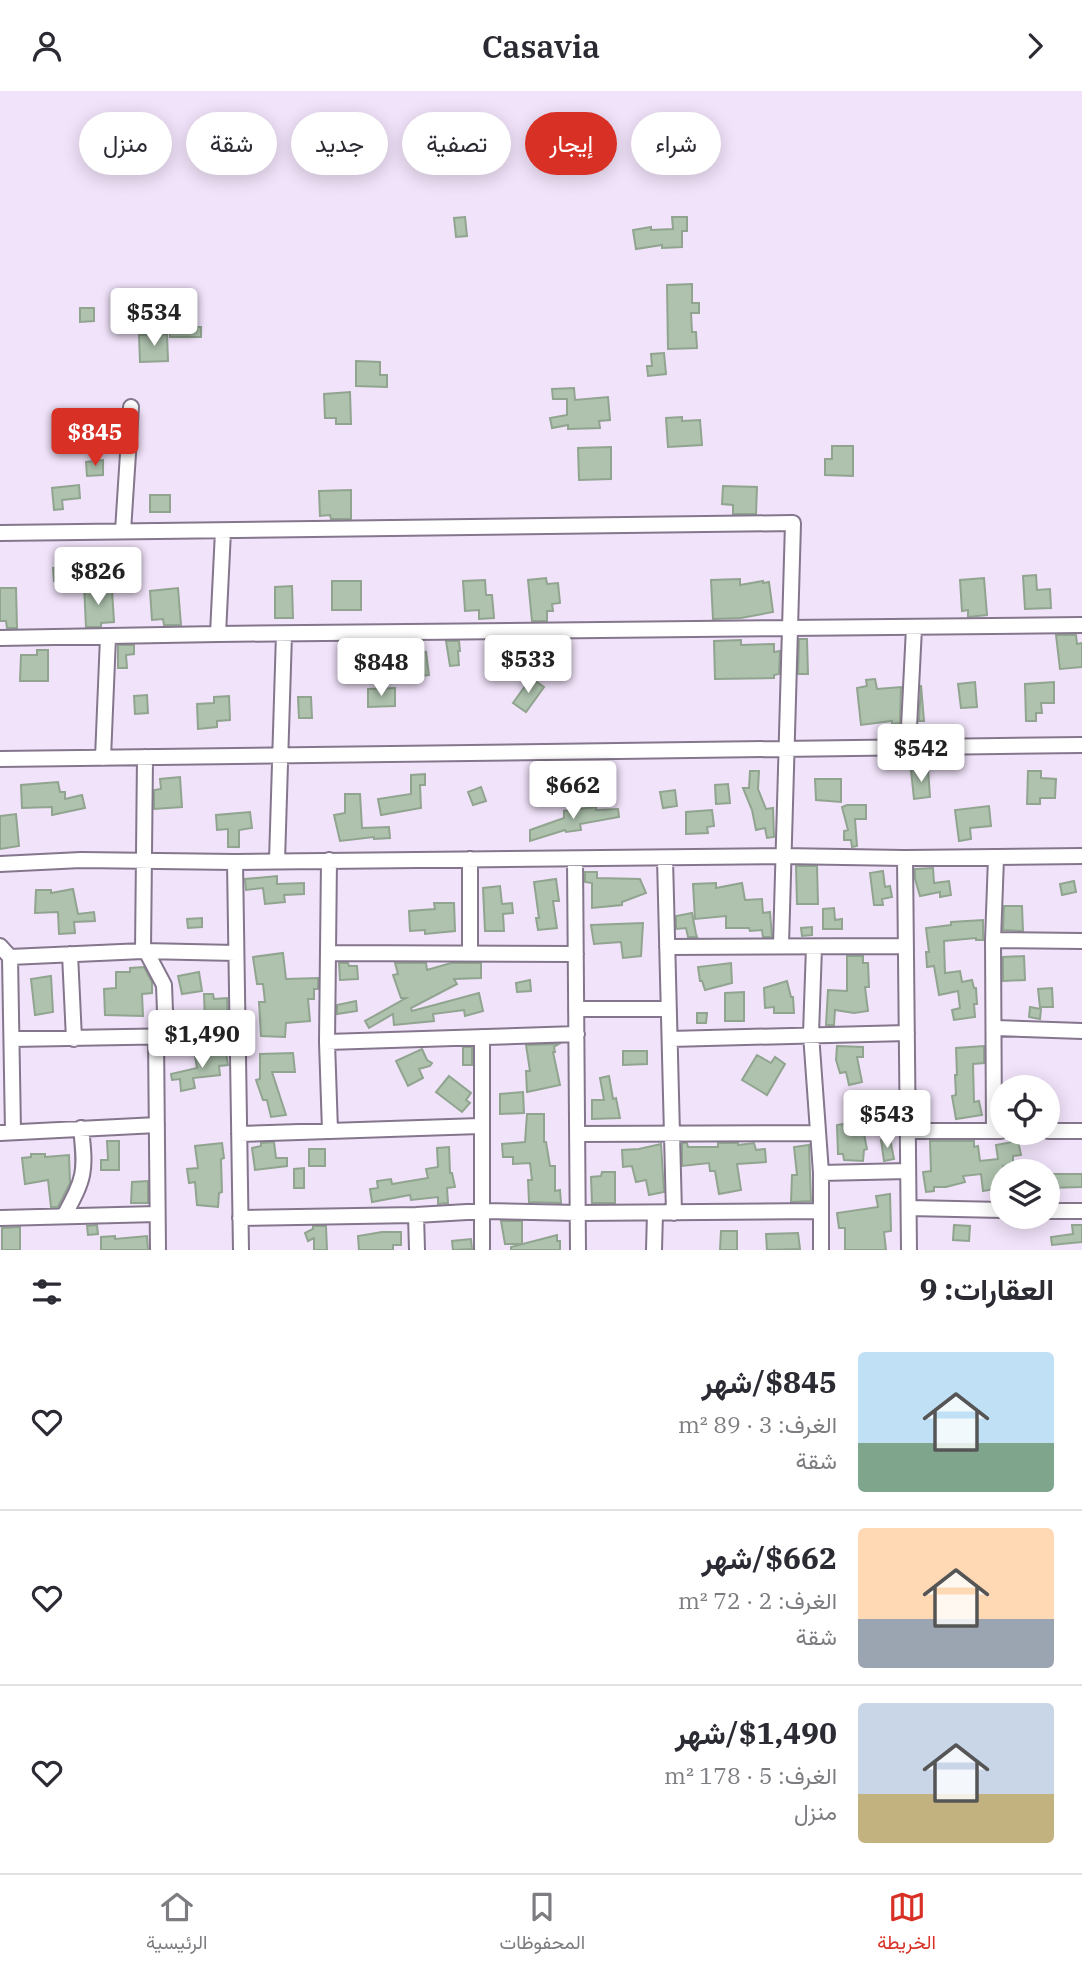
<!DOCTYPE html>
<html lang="ar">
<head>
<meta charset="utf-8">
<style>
  body { margin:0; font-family:"IBM Plex Serif",Vazirmatn,serif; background:#f7f7f7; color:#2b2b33; direction:rtl; height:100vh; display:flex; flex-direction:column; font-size:26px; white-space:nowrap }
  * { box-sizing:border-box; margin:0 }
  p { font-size:23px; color:#7c7c81 }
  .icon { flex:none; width:38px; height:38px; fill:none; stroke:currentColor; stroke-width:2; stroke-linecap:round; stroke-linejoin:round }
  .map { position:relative; height:1159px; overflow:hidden; direction:ltr }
  .side { display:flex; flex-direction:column; background:#fff; flex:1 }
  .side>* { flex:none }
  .top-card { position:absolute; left:21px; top:21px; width:700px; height:63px; direction:rtl; display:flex; gap:14px }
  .tools { position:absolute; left:990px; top:984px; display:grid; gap:14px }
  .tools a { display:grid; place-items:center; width:70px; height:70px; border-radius:50%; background:#fff; box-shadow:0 4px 18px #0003; font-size:35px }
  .price { position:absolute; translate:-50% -60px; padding:0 16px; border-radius:7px; background:#fff; color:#222; font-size:23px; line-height:46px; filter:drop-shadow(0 2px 4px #0008) }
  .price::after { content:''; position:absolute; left:50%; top:42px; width:21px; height:16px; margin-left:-10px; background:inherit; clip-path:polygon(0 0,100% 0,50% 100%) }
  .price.selected { background:#d93025; color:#fff }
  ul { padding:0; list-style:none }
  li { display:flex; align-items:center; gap:21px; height:175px; padding:0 28px }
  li+li { border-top:2px solid #e1e1e2 }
  li span { display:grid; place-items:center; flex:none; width:196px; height:140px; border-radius:7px; color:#555 }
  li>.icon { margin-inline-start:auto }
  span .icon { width:84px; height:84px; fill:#fffc; stroke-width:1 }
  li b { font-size:30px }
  h2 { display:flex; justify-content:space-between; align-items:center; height:84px; padding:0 28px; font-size:30px }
  .chip { padding:0 24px; border-radius:32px; background:#fff; box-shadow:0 4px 18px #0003; font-size:24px; line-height:63px }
  .chip.selected { background:#d93025; color:#fff }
  header { display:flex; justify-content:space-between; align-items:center; height:91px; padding:0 28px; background:#fff; font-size:32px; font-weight:600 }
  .tab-bar { display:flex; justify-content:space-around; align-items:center; height:98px; border-top:2px solid #e1e1e2; background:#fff; font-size:19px; color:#7c7c81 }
  .tab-bar a { display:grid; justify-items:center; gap:4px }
  .tab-bar .selected { color:#d93025 }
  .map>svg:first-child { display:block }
  .building { fill:#aec2ae; stroke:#91a490; stroke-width:2 }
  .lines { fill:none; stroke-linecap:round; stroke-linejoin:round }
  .minor-casing { stroke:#84768c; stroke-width:18 }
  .minor { stroke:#fff; stroke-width:14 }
</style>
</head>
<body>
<header><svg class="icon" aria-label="forward" viewBox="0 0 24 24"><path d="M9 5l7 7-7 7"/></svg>Casavia<svg class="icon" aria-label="person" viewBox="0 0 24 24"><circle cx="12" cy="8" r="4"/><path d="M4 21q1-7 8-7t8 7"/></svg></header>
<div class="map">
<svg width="1082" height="1159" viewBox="0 0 1082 1159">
  <rect width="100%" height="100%" fill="#f1e3fa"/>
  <!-- building -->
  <path class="building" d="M465,126L467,145L456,146L454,127Z
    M672,126H687V140H682V156L662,157V154L636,158L633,139L651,136V139L673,138Z
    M692,193V212H699V222H691L692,241H696L697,257L668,258L667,194Z
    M80,217H94V230L80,231Z
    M170,236H201V246H170Z
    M167,243L168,270L140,271L139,244Z
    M664,262L666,283L648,285L647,275H652L651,263Z
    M356,270L380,271V284H387V296L356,295Z
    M574,297L575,309L608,306L610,329L599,330L600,337L568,338V334L552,337L550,327L567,324V308H553L552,298Z
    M350,301L351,333H336V327H325L324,303Z
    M682,326V330L700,329L702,354L668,356L666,327Z
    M832,355H853V385L825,384V368H832Z
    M611,356V388L579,389L578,357Z
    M103,369V384L87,385L86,371Z
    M79,394L80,407L62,409L63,418L54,419L52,397Z
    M723,395L757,396L756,423H733V414L722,413Z
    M351,399V428H331L330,424L320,425L319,400Z
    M150,404H170V421H150Z
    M72,459L73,471H81L82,487L54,490L53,477H58L57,461Z
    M1036,484L1037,499L1050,498L1051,517L1025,518L1023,485Z
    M546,487L547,493L558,492L560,512L552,513L553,520H547V530H532L528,489Z
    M984,487L987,524L968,526V519L962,520L960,489Z
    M740,488V494L763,490V492L769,491L773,521L741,527L713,528L711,489Z
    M485,489L486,504H492L494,527L479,528V519L465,520L463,490Z
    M332,490H361V519H332Z
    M92,492L93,500L112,499L114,531L101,532V536H86L84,494Z
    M292,495L293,527H275V496Z
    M0,497H16L17,537H7L6,530H0Z
    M178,497L181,534H164L163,528L152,529L150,500Z
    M1056,544H1076L1077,553L1082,552V576L1060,578Z
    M799,548H807L808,583H798Z
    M741,549V554L774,553V561L780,560L779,583L774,584V587L715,588L714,550Z
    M446,550H459L460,560H458L459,574L450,575Z
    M118,554H134V563L126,564L127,577H118Z
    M37,559H48V590H20L21,564H37Z
    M426,561L429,584L401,587L398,565Z
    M531,587L544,596L526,621L513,612Z
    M875,588L877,598L901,596L900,632L892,633V630L861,634L857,597L867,595L866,589Z
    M975,591L977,616L961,617L958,593Z
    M1054,591V612H1041L1042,622H1036V630H1026L1025,593Z
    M921,594L924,630H919Z
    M395,597V615L368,616V598Z
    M147,604L148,622L135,623L134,605Z
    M229,605L230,629L217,630V636L198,638L197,613L214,612V606Z
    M298,606H311L312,627H299Z
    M928,678L930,706L914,708L911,679Z
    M750,680H759L758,698L766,718L773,717L774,746L767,747L765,737L756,739L752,719L743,697H749Z
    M1028,680H1041V687L1056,688L1055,707H1040V713H1027Z
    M425,683V694H420L421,717L381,724L378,708L411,703V684Z
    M550,683L551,696L560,695L561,710L536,712L533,684Z
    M180,686L182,716L154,718V699L161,698L160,688Z
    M815,688H841V711L816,709Z
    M58,691L60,701H65V708L82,704L85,717L52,724V716L22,717L21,694Z
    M728,693L730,712L716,713L715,694Z
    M481,696L486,710L473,714L468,701Z
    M675,699L677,715L663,717L660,701Z
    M345,703H360L362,737L389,736L390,747L374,748V746L340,750L334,724L345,722Z
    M847,714H866V728H855L857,755L852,756L851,749H844V740L848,739L842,716Z
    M989,715L991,735L970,737L971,748L959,750L955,719Z
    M596,716V719L618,718L619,726L580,733L581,739L566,741L565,739L530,750V739L564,727V720Z
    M712,719L714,735L707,736L708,742L686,743V721Z
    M250,721L252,737L239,739V756H228V738L217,739L216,724Z
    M16,723L19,755L0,758V725Z
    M796,775H817L818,813H797Z
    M933,777L934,792L949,790L951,804L940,806V801L920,805L915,788V778Z
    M883,780L885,796L890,795L892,806L882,808L883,814H874L870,782Z
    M585,781H597V787L640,788L646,802L622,811V814L592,817V792L585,791Z
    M277,785V793L304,792V803L284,804L285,811L265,813L263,797L246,799L245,788Z
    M556,788L559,810H553L557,837L538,839L536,827H539L534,791Z
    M1074,790L1076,801L1062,804L1060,793Z
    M716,792V797L742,792L745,809L762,808L763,822L770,821L772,846H763L762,839L750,840L749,837H726V825L695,828L693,793Z
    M500,795L502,813L512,812L513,822L503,823L504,840H485L483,797Z
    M73,798L78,823L94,821L95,830L74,831L75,842L59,843L58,821L35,822L36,799H51V802Z
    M434,812H454L455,840L425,843V839L410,840L409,820L435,818Z
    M1004,815H1022L1023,840L1003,839Z
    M834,817L835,829L842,828V838H823V818Z
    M692,822L696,843L697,846H688L686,837L676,838V825Z
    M202,827V836L188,837L187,828Z
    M983,829V849H976V847L944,850L945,882L960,880L962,891L972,889L974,897H976L977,913H974L975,926L954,929L952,919L960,917L958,900L939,904L934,875L927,876L926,861H929L926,837L951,834V831Z
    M643,832L641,865L623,867L621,851L594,853L591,834Z
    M812,836V844L802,845L801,837Z
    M283,862L286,888L318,887V898H314V908H308L310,930L286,932L285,946L261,945L259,911H265L263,893H257L253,866Z
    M847,865H863V872H868L869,896H865L868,920L854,922L835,919L834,934H826L828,899L847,900Z
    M1024,865L1025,889L1003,890V866Z
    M339,872H348L349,875H357L358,888L340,889Z
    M395,872H426L427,879L451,872H481V887L454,888L457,893L411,917L412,920L479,902L483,920L465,925L464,919L433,923L434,930L394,934L393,923L369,937L365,930L406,907H401L393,884L398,883Z
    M731,872L732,892L705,899L702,890H700L698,876Z
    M144,876L152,891V902L142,903L143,925L105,924L104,898L116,897V881H130V877Z
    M199,881L202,900L182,903L178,885Z
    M51,885L53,921L35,924L31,888Z
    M530,889L531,900L517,901L516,892Z
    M787,890L791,906H793L794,922H774V916L765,917L764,897Z
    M1052,897L1053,916H1040L1038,898Z
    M744,901V930H725V902Z
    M204,903H213L214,908L227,907L228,930L205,931Z
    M356,910L357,920L337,923V914Z
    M1030,916L1041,918L1040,928L1029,926Z
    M697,922H707L706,932H697Z
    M559,953L554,956L555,961H553L560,994L527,1001L526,980H530L526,954Z
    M837,955L863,956V966H857L862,991L849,994L846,981L840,982L836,969Z
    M984,955V972L973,973L974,1011L979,1010L982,1024L956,1028L952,1005L956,1004L955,984H957L956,957Z
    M463,956H472V974H463Z
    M422,958L427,969L432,972L430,975L419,978L423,987L408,995L396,970Z
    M623,960H647V973L623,974Z
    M226,961L228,974L219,975L220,984L193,987L195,997L181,1000L180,988L172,989L171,983L197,977L195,965Z
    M293,962L295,981H272L286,1024L271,1026L267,1009H263L256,989L260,988V963Z
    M757,964L771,972L775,966L785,973L767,1004L742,989Z
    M449,985L471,1002L466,1009L470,1012L462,1021L436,1001Z
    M609,985L613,1008L616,1007L620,1027L592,1028V1009H604L600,987Z
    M523,1001L524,1022L500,1023V1003Z
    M527,1023H544V1051H546L550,1075H555V1100L560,1099L561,1112L529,1111L528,1089H532L530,1072L513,1073V1066H503L502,1053L525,1051Z
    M850,1032V1035L862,1033L867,1058L864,1059L863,1070L844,1069L843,1063H838L837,1034Z
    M890,1048L894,1068L884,1070L881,1049Z
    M107,1050H119V1079H101V1069H108Z
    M930,1050H974V1056L978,1055L980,1070L998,1068L996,1054L1018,1050L1021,1064L1013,1065V1074L1003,1075V1109H995L994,1098L983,1100L981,1083L963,1085L965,1091L946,1096H934V1100L926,1101L923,1081L931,1080Z
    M274,1051L276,1067H287V1075L255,1079L252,1057L261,1055V1052Z
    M222,1052L224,1067L221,1068L222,1101L219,1102L218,1116L197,1114L195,1091L189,1092L187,1078L198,1077L195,1055Z
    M682,1052H687L688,1056H718V1052H738V1054L754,1052L756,1059L765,1058L766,1071L737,1073L741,1099L719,1103L715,1080H710L709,1072L682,1075Z
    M661,1053L664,1101L649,1104L646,1089L636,1091L632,1075L623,1076L622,1059L639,1058Z
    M809,1054L811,1110L791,1111L792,1084H797L794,1056Z
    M449,1056L450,1082H452L455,1096L447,1097L448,1112L438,1113V1106L411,1109L410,1104L372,1111L370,1098L378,1097L377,1090L391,1088L392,1093L428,1087L426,1078L438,1076L437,1057Z
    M309,1058H325V1075H309Z
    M31,1063H45V1066L69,1064L70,1092L58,1116H51L48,1089L25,1093L22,1067L31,1066Z
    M304,1077V1097H294V1078Z
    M602,1081H615V1112H592L591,1086L601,1085Z
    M1049,1083H1082V1096L1049,1097Z
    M148,1090V1112H131L132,1091Z
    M890,1103L891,1140L884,1141L886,1159H845V1137H839L837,1122L878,1116L876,1105Z
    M501,1130H522V1153H505Z
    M97,1134L98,1143L88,1144L87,1135Z
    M954,1134L970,1135L969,1150L953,1149Z
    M1072,1134H1082V1151L1052,1154L1051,1146L1073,1143Z
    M313,1135H326L327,1159H314V1147L308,1150L305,1142L313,1138Z
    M20,1136V1159H2V1137Z
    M721,1140H737V1159H720Z
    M382,1141H401V1154H393V1159H359L358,1145Z
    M798,1142L800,1158L767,1159L766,1143Z
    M557,1144V1150H560V1159H511V1156Z
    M115,1145V1148L147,1145L148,1159H101V1146Z
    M471,1148L472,1158L453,1159L452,1150Z"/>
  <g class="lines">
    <!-- minor casing -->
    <g class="minor-casing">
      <path id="minor" d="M123,440L131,316
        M0,442L793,432L781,854
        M218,543L223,440
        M0,547L218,543L1082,534
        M908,656L914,537
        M103,667L108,546
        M0,668L1082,654
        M905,767L909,1159
        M575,768L578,1159
        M665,768L674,1122
        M329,769L327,951L330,1040
        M277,770L284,543
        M235,771L241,1159
        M0,773L81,769L235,771L782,765L905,767L1082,765
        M993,849L1082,850
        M0,855L10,866L13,1041
        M667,856L906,855
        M814,856L811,943L821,1082V1159
        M143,860L145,666
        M146,860L164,894L166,946
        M328,862L576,863
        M470,862V768
        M70,863L74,948
        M10,866L143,860L236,862
        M576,918H669
        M995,937L1082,940
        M156,946L158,1159
        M482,946V1159
        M12,948L238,944
        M670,948L907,942
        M327,951L577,943
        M908,1040H1001
        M994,1040L993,849L996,767
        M1048,1040H1082
        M0,1042L157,1034
        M239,1043L480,1035
        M577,1043L818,1042
        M821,1082L908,1080
        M909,1117L1003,1119
        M1048,1120H1082
        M416,1124L417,1159
        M64,1125C85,1086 86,1082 81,1037
        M0,1127L157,1123
        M240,1127L416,1124L484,1120L578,1122L820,1120
        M654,1159L655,1122"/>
    </g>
    <!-- minor -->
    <use href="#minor" class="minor"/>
  </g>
</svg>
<div class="tools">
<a><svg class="icon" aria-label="locate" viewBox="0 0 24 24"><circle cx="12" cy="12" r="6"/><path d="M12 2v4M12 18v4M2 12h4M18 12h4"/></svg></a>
<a><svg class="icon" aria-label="layers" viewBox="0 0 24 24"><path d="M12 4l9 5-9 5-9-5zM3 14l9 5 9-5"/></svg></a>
</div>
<b class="price" style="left:154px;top:257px">$534</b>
<b class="price selected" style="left:95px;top:377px">$845</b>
<b class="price" style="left:98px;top:516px">$826</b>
<b class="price" style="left:528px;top:604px">$533</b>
<b class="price" style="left:381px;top:607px">$848</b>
<b class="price" style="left:921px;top:693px">$542</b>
<b class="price" style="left:573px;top:730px">$662</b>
<b class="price" style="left:202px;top:979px">$1,490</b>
<b class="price" style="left:887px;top:1059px">$543</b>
<div class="top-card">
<a class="chip">شراء</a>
<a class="chip selected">إيجار</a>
<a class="chip">تصفية</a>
<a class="chip">جديد</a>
<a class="chip">شقة</a>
<a class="chip">منزل</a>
</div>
</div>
<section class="side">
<h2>العقارات: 9<svg class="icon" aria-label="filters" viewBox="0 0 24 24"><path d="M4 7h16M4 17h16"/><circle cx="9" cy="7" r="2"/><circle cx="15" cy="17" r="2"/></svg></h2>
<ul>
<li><span style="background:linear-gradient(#bfe0f5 65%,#7fa58c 0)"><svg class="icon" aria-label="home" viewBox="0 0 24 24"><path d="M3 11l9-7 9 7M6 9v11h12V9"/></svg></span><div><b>$845/شهر</b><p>الغرف: 3 · 89 m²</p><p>شقة</p></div><svg class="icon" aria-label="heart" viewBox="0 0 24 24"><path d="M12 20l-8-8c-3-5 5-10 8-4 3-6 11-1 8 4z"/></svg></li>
<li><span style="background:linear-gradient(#ffd9b3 65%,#9aa5b1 0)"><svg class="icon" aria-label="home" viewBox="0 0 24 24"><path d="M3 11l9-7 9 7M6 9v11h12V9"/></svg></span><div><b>$662/شهر</b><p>الغرف: 2 · 72 m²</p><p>شقة</p></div><svg class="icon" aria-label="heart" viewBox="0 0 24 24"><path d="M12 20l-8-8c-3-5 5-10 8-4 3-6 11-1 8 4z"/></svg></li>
<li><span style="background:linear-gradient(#c9d6e8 65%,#c2b280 0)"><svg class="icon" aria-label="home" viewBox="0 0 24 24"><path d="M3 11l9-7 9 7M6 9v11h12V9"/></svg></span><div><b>$1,490/شهر</b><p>الغرف: 5 · 178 m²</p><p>منزل</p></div><svg class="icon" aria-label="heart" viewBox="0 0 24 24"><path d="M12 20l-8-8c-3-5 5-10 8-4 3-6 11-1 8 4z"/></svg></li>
</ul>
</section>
<nav class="tab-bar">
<a class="selected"><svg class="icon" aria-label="map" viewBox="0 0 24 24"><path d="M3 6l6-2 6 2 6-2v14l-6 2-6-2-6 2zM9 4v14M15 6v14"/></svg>الخريطة</a>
<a><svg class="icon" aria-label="saved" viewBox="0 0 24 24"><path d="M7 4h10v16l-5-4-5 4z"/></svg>المحفوظات</a>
<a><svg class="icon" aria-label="home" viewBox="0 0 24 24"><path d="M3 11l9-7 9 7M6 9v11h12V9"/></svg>الرئيسية</a>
</nav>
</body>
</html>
